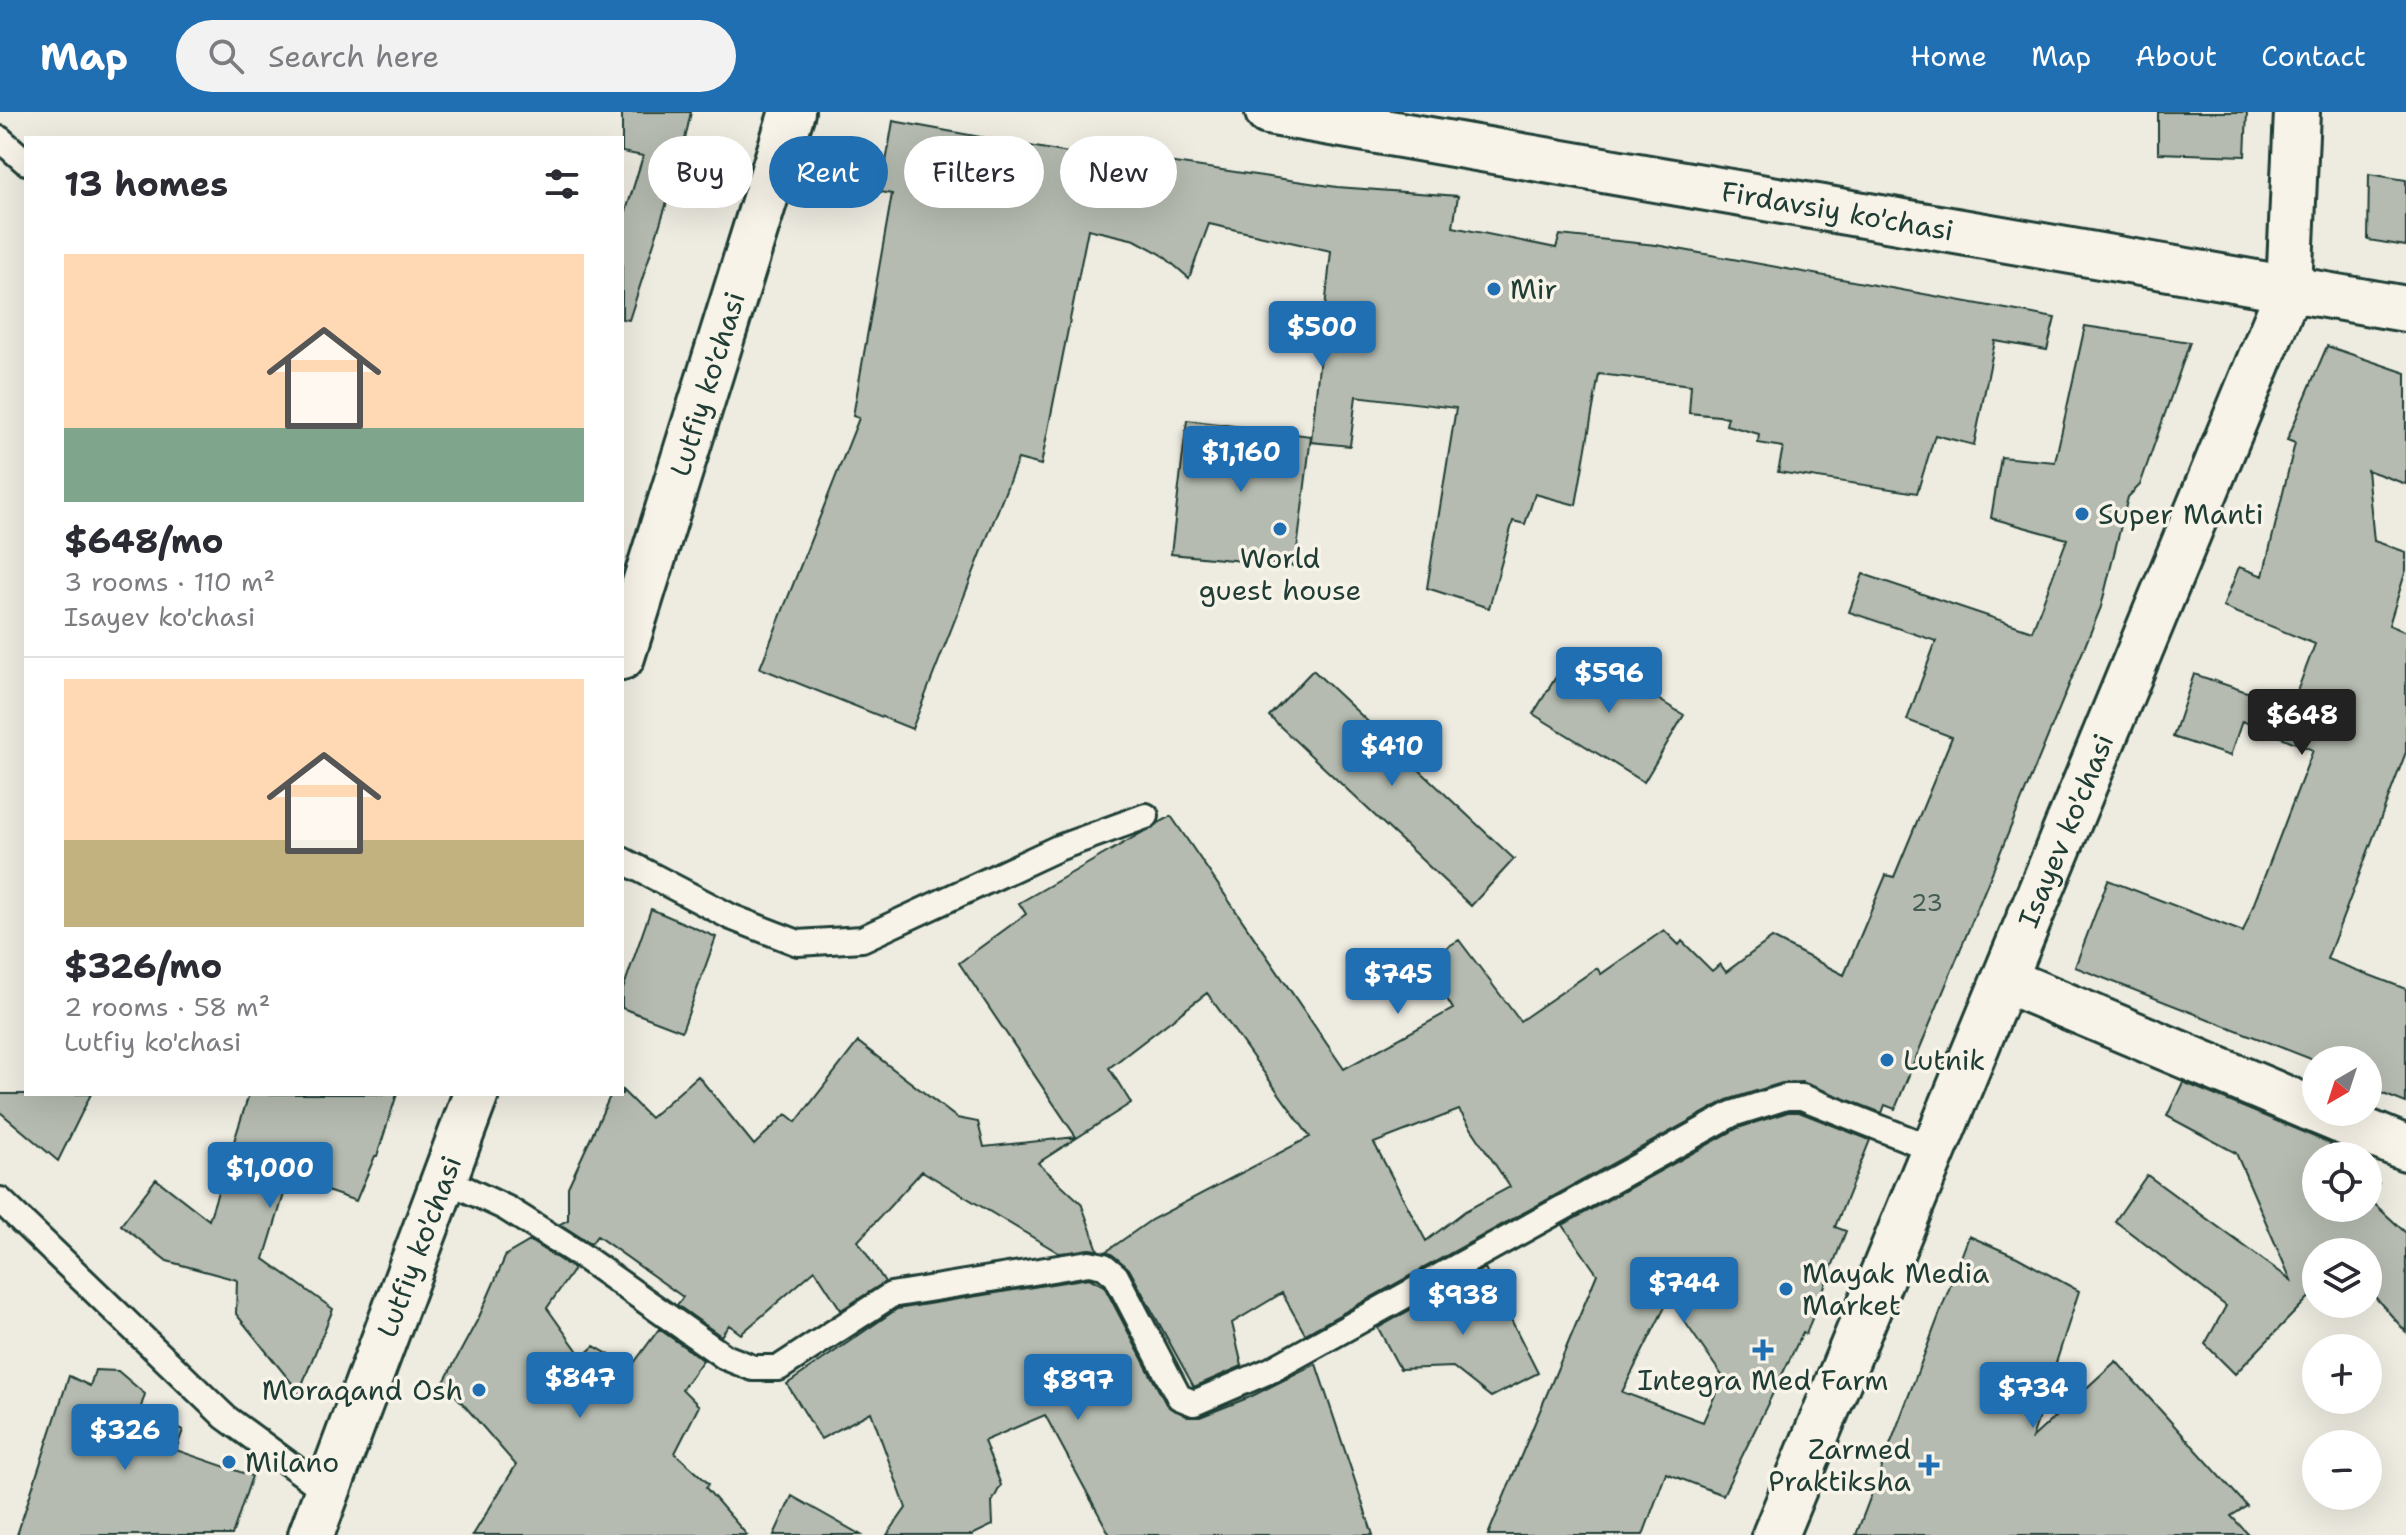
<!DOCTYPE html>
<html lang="en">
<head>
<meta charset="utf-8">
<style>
  body { margin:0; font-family:"Shantell Sans",sans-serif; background:#f2f2f3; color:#2b2b33; height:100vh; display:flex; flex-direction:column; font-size:30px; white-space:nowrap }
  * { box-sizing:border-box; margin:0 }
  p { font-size:26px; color:#7c7c81 }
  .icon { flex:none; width:44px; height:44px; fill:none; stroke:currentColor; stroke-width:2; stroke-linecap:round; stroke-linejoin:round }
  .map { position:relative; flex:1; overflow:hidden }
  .side { position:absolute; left:24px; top:24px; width:600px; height:960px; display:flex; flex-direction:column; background:#fff; border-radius:0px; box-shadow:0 8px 32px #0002 }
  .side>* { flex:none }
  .banner { position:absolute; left:648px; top:24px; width:760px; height:72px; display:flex; gap:16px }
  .needle { width:52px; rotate:219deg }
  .tools { position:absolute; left:2302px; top:934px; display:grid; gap:16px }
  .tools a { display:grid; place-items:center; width:80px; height:80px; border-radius:50%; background:#fff; box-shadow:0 8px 32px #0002; font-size:40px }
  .price { position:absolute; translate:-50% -68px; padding:0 18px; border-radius:8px; background:#1f6fb2; color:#fff; font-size:26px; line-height:52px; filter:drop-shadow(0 2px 4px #0008) }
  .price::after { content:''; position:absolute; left:50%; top:48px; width:24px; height:18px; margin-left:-12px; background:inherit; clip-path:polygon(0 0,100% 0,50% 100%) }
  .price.on { background:#222; color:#fff }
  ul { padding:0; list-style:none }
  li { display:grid; align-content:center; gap:16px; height:424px; padding:0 40px }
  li+li { border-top:2px solid #e1e1e2 }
  li span { display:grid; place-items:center; height:248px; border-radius:0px; color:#555 }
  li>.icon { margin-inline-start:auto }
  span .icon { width:144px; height:144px; fill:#fffc; stroke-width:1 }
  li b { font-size:34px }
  h2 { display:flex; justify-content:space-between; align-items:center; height:96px; padding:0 40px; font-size:34px }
  .pill { padding:0 28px; border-radius:36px; background:#fff; box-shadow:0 8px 32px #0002; font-size:28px; line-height:72px }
  .pill.on { background:#1f6fb2; color:#fff }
  header { display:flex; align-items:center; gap:48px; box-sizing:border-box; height:112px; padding:0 40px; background:#1f6fb2; color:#fff }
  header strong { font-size:38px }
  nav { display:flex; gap:44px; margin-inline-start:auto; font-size:28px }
  .search { width:560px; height:72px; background:#f2f2f3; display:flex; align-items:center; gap:20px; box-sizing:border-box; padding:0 28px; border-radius:44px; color:#7c7c81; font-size:30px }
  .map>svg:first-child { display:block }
  .building { fill:#b5bbb0; stroke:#1f3d34; stroke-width:2; fill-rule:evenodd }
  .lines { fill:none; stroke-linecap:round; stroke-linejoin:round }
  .lane-casing { stroke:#1f3d34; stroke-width:30 }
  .street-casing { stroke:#1f3d34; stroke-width:50 }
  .secondary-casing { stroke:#1f3d34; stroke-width:50 }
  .lane { stroke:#f7f3e8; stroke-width:24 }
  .street { stroke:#f7f3e8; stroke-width:44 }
  .secondary { stroke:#f7f3e8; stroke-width:44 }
  .poi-dot { fill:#1f6fb2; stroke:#f7f3e8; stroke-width:3 }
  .labels { text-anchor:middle; stroke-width:7; stroke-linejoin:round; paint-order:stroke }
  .number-label { font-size:24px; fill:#445c53 }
  .street-label { font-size:28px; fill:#1f3d34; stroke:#f7f3e8 }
  .poi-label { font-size:28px; fill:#1f3d34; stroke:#f7f3e8; text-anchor:start }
</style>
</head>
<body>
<header>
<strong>Map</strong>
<div class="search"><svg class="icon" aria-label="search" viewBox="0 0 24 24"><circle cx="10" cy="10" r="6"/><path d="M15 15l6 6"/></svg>Search here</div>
<nav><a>Home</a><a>Map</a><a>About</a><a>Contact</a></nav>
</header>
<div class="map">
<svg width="2406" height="1423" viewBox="0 0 2406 1423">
  <rect width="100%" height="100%" fill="#eeece1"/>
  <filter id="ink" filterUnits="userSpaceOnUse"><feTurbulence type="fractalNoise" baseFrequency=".0125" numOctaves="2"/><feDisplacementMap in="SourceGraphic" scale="16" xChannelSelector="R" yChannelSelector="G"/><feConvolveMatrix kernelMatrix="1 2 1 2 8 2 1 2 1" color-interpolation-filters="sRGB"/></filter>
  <g filter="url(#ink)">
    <!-- building -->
    <path class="building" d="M622,0H691L680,50L629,208L622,207V112L643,44L622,40Z
      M2158,0H2247L2245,44L2158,41Z
      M893,9L1112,49L1114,42L1337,75L1458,84L1453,115L1556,136L1560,123L1656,133L2055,206L2047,238L1995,229L1974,333L1935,323L1917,381L1778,360L1783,335L1758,331L1759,322L1726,313L1728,305L1689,301L1691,273L1599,262L1576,393L1535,382L1525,412L1513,409L1489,496L1427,476L1456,296L1356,284L1350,334L1311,330L1331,139L1209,112L1189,166L1161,142L1135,128L1088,117L1041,353L1018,347L912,617L760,556L859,306L853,304L892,82L881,80Z
      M2369,62L2406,68V134L2368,128Z
      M2085,214L2190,230L2140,373L2128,385L2101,495L1895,997L1885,993L1882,1001L1802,970L1782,971L1727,988L1305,1222L1282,1181L1232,1211L1242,1254L1194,1275L1129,1157L1107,1139L1151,1108L1310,1025L1207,881L1109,956L1131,991L1038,1051L1081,1091L1098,1138L1059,1141L922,1059L858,1129L885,1170L841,1198L815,1158L741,1222L729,1213L721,1224L677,1193L683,1185L597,1124L591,1132L560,1112L568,1108V1075L611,982H622V978L650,1006L698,964L754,1033L786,1002L796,1010L858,930L957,1006L978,1010L984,1035L1076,1025L959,851L1026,802L1019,791L1171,704L1344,957L1453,897L1424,849L1459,828L1520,909L1597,856L1601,862L1664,818L1679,833L1682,829L1712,859L1720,852L1726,860L1772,826L1844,863L1886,763L1894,765L1952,625L1907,608L1936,529L1849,500L1863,462L2032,519L2067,427L1991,406L2001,345L2055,350ZM1459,998L1510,1075L1465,1099L1426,1129L1374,1031Z
      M2327,234L2406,261V372L2367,358L2374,429L2406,440V458L2389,513L2406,520V640L2327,847L2406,877V991L2368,976V948L2316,949L2075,855L2108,768L2243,820L2313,638L2242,609L2230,644L2173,625L2194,562L2291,595L2315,532L2223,495L2239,455L2263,464L2295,331L2287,328Z
      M1187,308L1311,324L1295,454L1171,442Z
      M1574,536L1684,603L1644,670L1533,602Z
      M1313,558L1514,747L1471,794L1269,604Z
      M651,797L716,825L682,919L622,896V880Z
      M2183,970L2329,1031L2342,1044H2316V1096H2368V1063L2379,1071L2369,1087L2406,1121V1220L2368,1177V1140H2316V1178L2235,1262L2205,1232L2226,1194L2115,1109L2147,1063L2291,1168L2236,1041L2167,1004Z
      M0,982H91L58,1049L0,1000Z
      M249,982H397L377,1044H375L356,1089L289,1066L264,1147L333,1197L299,1280L236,1202L237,1168L167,1149L121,1113L156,1067L209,1108Z
      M1788,1000H1799L1870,1028L1835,1115L1846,1119L1806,1222L1803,1220L1723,1383L1666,1361L1643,1423H1488L1597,1162L1563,1113L1738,1016ZM1669,1187L1723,1265L1703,1310L1622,1280Z
      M1969,1124L2017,1145L2079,1179L2032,1326L2116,1249L2247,1394L2231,1404L2249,1423H1856Z
      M530,1129L574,1157L547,1196L582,1245L594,1234L631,1255L659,1217L703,1248L682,1277L699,1294L675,1341L709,1372L706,1376L747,1423H473L516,1353L444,1270L479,1205L506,1143Z
      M1485,1156L1538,1261L1491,1285L1453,1255L1400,1257L1378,1216Z
      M1089,1166L1104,1174L1166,1292L1188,1305H1200L1250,1285L1316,1252L1373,1423H1110L1045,1303L984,1329L1001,1373L992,1390L993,1413L972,1423H887L906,1396L871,1300L821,1327L787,1272L897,1197Z
      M95,1258L118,1259L145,1282L140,1298L183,1318L176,1338L252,1364L232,1423H17L69,1264L90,1274Z
      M792,1384L861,1423H774Z"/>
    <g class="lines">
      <!-- lane casing -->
      <g class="lane-casing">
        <path id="lane" d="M0,27L26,50
          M622,748L731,805L798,831L862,827L1058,736L1146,704
          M446,1068L506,1096L582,1144L725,1245L753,1256H779L891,1183L1089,1151L1104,1154L1116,1164L1179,1285L1194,1291L1271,1258L1732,1002L1786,985H1802L1933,1037
          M0,1088L225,1305L326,1379"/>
      </g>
      <!-- street casing -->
      <g class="street-casing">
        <path id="street" d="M2005,868L2316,999
          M2319,1000L2406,1036"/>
      </g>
      <!-- secondary casing -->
      <g class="secondary-casing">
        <g id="secondary">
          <path id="s1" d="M1268,0L2406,197"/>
          <path id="s2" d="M622,545L792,0"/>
          <path id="s3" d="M311,1423L476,982"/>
          <path id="s4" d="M1775,1423L2289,177L2297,0"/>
        </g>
      </g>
      <!-- lane -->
      <use href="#lane" class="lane"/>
      <!-- street -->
      <use href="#street" class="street"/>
      <!-- secondary -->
      <use href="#secondary" class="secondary"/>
    </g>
  </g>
  <!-- markers -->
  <g class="poi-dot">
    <circle cx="1494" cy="177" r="8"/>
    <circle cx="2082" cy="402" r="8"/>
    <circle cx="1280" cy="417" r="8"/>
    <circle cx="1887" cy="948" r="8"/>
    <circle cx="1786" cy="1177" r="8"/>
    <path d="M1759 1226h8v8h8v8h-8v8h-8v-8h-8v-8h8z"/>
    <circle cx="479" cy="1278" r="8"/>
    <circle cx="229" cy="1350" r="8"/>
    <path d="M1925 1341h8v8h8v8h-8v8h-8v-8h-8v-8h8z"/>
  </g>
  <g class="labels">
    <!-- number labels -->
    <g class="number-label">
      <text x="1927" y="799">23</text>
    </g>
    <!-- street labels -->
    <g class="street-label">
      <text dy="10" stroke="none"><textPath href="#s1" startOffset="578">Firdavsiy ko'chasi</textPath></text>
      <text dy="10" stroke="none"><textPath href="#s2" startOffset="286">Lutfiy ko'chasi</textPath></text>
      <text dy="10" stroke="none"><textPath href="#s4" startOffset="762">Isayev ko'chasi</textPath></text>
      <text dy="10" stroke="none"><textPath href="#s3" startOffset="308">Lutfiy ko'chasi</textPath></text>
    </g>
    <!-- poi labels -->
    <g class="poi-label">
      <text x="1510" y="187">Mir</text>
      <text x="2098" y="412">Super Manti</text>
      <text x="1280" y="456" text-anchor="middle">World<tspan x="1280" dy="32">guest house</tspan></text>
      <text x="1903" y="958">Lutnik</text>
      <text x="1802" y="1171">Mayak Media<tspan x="1802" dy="32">Market</tspan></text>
      <text x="1763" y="1278" text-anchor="middle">Integra Med Farm</text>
      <text x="463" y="1288" text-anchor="end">Moraqand Osh</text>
      <text x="1911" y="1347" text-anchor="end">Zarmed<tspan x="1911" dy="32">Praktiksha</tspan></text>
      <text x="245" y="1360">Milano</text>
    </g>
  </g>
</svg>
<div class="tools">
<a><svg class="needle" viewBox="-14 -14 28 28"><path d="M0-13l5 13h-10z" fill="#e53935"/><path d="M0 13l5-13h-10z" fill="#7c7c81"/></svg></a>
<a><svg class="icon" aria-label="locate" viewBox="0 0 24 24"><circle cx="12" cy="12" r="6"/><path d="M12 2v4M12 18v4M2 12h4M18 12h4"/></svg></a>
<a><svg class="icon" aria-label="layers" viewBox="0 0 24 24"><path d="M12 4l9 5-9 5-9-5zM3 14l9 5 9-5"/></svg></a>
<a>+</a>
<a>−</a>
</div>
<b class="price" style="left:1322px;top:257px">$500</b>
<b class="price" style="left:1241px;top:382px">$1,160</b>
<b class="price" style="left:1609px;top:603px">$596</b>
<b class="price on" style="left:2302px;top:645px">$648</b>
<b class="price" style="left:1392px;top:676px">$410</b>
<b class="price" style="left:1398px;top:904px">$745</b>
<b class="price" style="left:270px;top:1098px">$1,000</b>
<b class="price" style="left:1684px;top:1213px">$744</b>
<b class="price" style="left:1463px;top:1225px">$938</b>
<b class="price" style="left:580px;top:1308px">$847</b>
<b class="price" style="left:1078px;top:1310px">$897</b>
<b class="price" style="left:2033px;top:1318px">$734</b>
<b class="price" style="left:125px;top:1360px">$326</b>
<div class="banner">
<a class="pill">Buy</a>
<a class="pill on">Rent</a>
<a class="pill">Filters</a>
<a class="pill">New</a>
</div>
<section class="side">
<h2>13 homes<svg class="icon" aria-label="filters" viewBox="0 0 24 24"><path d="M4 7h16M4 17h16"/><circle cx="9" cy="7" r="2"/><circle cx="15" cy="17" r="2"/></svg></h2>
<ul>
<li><span style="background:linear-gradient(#ffd9b3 70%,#7fa58c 0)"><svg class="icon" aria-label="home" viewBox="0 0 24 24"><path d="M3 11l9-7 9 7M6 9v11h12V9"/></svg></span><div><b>$648/mo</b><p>3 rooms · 110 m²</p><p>Isayev ko'chasi</p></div></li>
<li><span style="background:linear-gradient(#ffd9b3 65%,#c2b280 0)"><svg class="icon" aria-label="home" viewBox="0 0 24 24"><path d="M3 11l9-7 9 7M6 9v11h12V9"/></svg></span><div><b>$326/mo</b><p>2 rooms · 58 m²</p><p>Lutfiy ko'chasi</p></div></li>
</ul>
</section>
</div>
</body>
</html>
